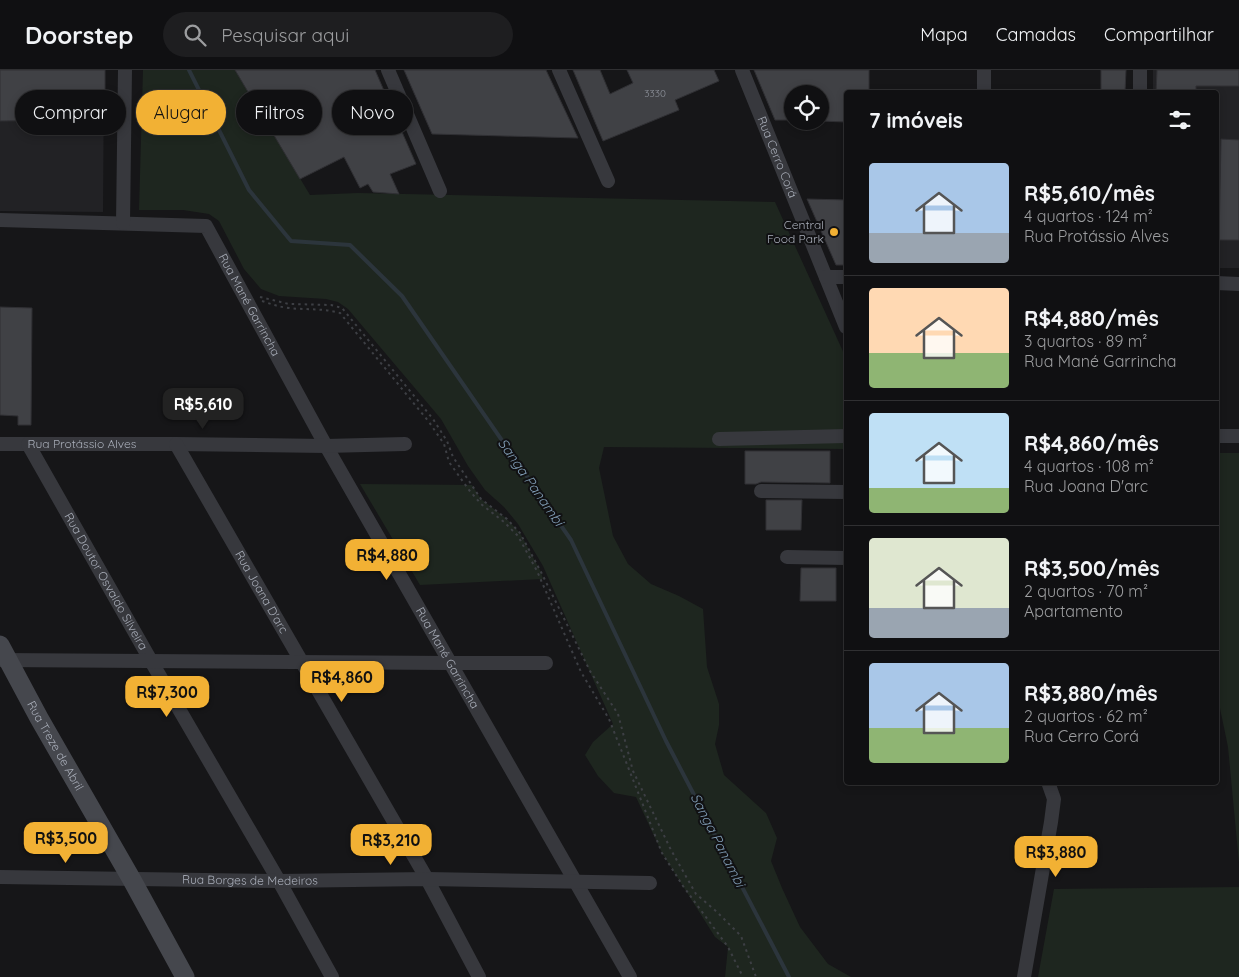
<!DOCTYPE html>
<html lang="pt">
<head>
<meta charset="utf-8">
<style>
  body { margin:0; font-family:Quicksand,sans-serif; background:#1e1e20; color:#f1f3f6; height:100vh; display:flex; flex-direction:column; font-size:19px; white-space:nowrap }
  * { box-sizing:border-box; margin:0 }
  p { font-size:16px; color:#9c9d9f }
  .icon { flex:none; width:28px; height:28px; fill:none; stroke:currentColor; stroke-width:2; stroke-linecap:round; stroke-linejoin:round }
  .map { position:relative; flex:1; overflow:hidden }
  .drawer { position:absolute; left:844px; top:20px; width:375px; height:695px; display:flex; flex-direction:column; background:#101012; border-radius:5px; box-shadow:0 2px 8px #0003,0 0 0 1px #303032 }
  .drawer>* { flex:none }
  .top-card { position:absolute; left:15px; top:20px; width:475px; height:45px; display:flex; gap:10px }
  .controls { position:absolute; left:784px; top:15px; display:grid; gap:10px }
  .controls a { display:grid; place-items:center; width:45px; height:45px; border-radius:50%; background:#101012; box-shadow:0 2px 8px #0003,0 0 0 1px #303032; font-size:25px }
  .price { position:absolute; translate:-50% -42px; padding:0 11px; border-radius:10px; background:#f2b134; color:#111; font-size:16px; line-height:32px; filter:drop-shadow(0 1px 2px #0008) }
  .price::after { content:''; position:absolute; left:50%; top:30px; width:15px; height:11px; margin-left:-8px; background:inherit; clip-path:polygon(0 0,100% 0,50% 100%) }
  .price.on { background:#222; color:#fff }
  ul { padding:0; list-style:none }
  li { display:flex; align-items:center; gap:15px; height:125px; padding:0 25px }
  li+li { border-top:1px solid #303032 }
  li span { display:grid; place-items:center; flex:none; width:140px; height:100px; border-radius:5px; color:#555 }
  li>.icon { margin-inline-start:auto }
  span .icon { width:60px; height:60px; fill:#fffc; stroke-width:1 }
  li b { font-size:21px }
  h2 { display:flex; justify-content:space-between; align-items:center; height:60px; padding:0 25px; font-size:21px }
  .tag { padding:0 18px; border-radius:22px; background:#101012; box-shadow:0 2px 8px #0003,0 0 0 1px #303032; font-size:18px; line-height:45px }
  .tag.on { background:#f2b134; color:#111 }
  header { display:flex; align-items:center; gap:30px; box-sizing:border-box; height:70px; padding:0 25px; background:#101012; border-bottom:1px solid #303032 }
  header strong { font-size:24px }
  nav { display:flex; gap:28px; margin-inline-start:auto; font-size:18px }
  .search { width:350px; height:45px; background:#1e1e20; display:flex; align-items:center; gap:12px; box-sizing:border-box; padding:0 18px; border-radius:28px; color:#9c9d9f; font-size:19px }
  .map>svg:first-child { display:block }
  .built { fill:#222225 }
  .green { fill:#1e261f }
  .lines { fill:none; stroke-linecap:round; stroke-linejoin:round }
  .stream { stroke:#2c353c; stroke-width:4 }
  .building { fill:#404145; stroke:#303034 }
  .path { stroke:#3d3f44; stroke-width:2; stroke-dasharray:2.5 4; stroke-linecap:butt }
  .street { stroke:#37383d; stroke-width:14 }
  .secondary { stroke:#45474d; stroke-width:19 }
  .poi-dot { fill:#f2b134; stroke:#111113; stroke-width:2 }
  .labels { text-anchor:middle; stroke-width:4; stroke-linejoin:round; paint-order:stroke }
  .number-label { font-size:10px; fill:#8e929b }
  .street-label { font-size:12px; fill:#a8adb8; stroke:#111113 }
  .poi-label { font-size:12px; fill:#a8adb8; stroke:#111113; text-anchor:end }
  .water-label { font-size:14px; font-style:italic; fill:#7f9bb3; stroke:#111113 }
</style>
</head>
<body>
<header>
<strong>Doorstep</strong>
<div class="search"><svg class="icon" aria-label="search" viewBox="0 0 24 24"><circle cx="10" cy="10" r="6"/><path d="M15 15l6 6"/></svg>Pesquisar aqui</div>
<nav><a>Mapa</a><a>Camadas</a><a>Compartilhar</a></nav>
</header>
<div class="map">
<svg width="1239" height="907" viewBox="0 0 1239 907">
  <rect width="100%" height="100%" fill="#161618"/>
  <!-- built -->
  <path class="built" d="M0,0H104L103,142L0,141Z
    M1153,0H1239V198H1216V22H1153Z"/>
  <!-- green -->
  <path class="green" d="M143,0H235L310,125L358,123L775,132L846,288V379L604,377L599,398L613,466L628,494L651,514L679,526L703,539L707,597L719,634V655L715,674L724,705L766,743L777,768L771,791L782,818L800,857L828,894L851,907H725L728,877L715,867L662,783L636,727L614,723L598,706L585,685L593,672L613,654L543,496L518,454L504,437L485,420L468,396L441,349L348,239L338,232L326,229L279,226L261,219L244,199L219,151L209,144L183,140H139Z
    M1216,383H1239V793L1228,677L1216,619Z
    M360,414L472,415L481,429L507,449L520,463L541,502L543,509L420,515Z
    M1239,817V907H1038L1054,819Z"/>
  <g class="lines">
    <!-- stream -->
    <path class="stream" d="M189,0L249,120L291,171L350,175L402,226L571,470L666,671L789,907"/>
  </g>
  <!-- building -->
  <path class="building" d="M0,0H105V50L0,51Z
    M235,0H375L416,94L390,104L399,124L373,122L368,114L360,118L344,87L300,109Z
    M404,0H546L578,68L432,64Z
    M573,0H600L610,24L633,13L627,0H714L719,11L675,30L679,40L603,71Z
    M754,0H869V22H846V52L820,51V24H792V50H775Z
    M1101,0H1126L1125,22H1101Z
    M1157,0H1239V16H1196V22H1156Z
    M1221,69L1239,70V170H1219Z
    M807,129L846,130V195H836Z
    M0,237L32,238L31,355H18V346L0,345Z
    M745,381H830V413L761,412L756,414H745Z
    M766,430H802L801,460H766Z
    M801,498H836V531H800Z"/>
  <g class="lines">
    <!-- path -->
    <path class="path" d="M260,227L289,234L331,235L342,238L433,349L447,371L453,387L481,429L507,449L520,463L541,502L590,601L618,644L633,701L671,780L696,824L717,842L741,866L756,907
      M262,231C271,234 279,237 289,238C306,240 323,238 340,243L429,352L444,374L449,392L469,420L481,434L504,452L518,466L537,501L581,602L609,649L662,783L683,816L728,877L743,907"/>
    <!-- street -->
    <g class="street">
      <path d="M388,0L440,121"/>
      <path d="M559,0L608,111"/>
      <path id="s1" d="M742,0L846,257"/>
      <path d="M984,22V0"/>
      <path d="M1140,22V0"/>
      <path id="s2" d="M0,150L206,156L326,376L630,907"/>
      <path d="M123,153L125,0"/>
      <path d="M826,207H846"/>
      <path d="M1216,213L1239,214"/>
      <path d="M1216,366H1239"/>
      <path d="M719,369L846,366"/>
      <path id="s3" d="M0,374H176L326,376L405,374"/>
      <path id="s4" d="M28,374L151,591L279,811L332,907"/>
      <path id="s5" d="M176,374L427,809L479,907"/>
      <path d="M761,421L846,422"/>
      <path d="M787,487L846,488"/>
      <path d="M0,590L450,593H546"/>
      <path id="s6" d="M0,807L279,811L427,809L650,813"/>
      <path d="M1024,907L1051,752L1054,729L1048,712"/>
    </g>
    <!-- secondary -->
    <path class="secondary" id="s7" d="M0,575L39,648L132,810L185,907"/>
  </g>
  <!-- markers -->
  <circle class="poi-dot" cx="834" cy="162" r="5"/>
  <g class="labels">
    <!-- number labels -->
    <g class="number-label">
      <text x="655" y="27">3330</text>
    </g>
    <!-- street labels -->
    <g class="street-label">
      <text dy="4" stroke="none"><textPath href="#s1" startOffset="94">Rua Cerro Corá</textPath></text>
      <text dy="4" stroke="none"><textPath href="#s2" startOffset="296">Rua Mané Garrincha</textPath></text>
      <text dy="4" stroke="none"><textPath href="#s3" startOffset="82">Rua Protássio Alves</textPath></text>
      <text dy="4" stroke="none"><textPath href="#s4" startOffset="158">Rua Doutor Osvaldo Silveira</textPath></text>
      <text dy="4" stroke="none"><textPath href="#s5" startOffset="171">Rua Joana D'arc</textPath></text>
      <text dy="4" stroke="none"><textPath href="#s2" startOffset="701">Rua Mané Garrincha</textPath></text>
      <text dy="4" stroke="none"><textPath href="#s7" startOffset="115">Rua Treze de Abril</textPath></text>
      <text dy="4" stroke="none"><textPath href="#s6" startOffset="250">Rua Borges de Medeiros</textPath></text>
    </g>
    <!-- poi labels -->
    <g class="poi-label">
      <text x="824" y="159">Central<tspan x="824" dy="14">Food Park</tspan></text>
    </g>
    <!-- water labels -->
    <g class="water-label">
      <text transform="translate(531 412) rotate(55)" y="5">Sanga Panambi</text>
      <text transform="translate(718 770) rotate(63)" y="5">Sanga Panambi</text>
    </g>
  </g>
</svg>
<div class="controls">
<a><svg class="icon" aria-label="locate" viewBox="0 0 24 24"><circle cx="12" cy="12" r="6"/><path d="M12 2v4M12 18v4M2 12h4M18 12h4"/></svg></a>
</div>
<b class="price on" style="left:203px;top:360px">R$5,610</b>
<b class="price" style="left:387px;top:511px">R$4,880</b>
<b class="price" style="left:342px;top:633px">R$4,860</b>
<b class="price" style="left:167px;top:648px">R$7,300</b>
<b class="price" style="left:66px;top:794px">R$3,500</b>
<b class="price" style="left:391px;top:796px">R$3,210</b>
<b class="price" style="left:1056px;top:808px">R$3,880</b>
<div class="top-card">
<a class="tag">Comprar</a>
<a class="tag on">Alugar</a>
<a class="tag">Filtros</a>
<a class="tag">Novo</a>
</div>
<section class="drawer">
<h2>7 imóveis<svg class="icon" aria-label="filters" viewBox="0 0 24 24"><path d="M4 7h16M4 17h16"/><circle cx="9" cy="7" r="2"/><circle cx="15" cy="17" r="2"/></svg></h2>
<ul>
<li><span style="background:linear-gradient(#a9c7e8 70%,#9aa5b1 0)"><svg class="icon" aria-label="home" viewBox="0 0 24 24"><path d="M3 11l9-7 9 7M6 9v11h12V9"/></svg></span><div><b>R$5,610/mês</b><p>4 quartos · 124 m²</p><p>Rua Protássio Alves</p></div></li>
<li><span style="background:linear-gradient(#ffd9b3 65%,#8fb573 0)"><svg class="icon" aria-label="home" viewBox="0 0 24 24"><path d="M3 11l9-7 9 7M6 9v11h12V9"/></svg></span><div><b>R$4,880/mês</b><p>3 quartos · 89 m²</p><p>Rua Mané Garrincha</p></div></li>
<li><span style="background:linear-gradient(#bfe0f5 75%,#8fb573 0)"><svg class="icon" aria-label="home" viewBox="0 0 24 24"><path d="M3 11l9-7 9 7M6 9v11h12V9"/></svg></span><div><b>R$4,860/mês</b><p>4 quartos · 108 m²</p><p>Rua Joana D'arc</p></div></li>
<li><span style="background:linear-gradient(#dfe7d0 70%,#9aa5b1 0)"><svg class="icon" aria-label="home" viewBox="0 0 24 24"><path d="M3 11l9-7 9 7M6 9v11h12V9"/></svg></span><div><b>R$3,500/mês</b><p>2 quartos · 70 m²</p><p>Apartamento</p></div></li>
<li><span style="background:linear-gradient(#a9c7e8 65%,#8fb573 0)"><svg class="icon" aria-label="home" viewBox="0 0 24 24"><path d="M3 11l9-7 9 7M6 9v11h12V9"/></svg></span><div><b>R$3,880/mês</b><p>2 quartos · 62 m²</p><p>Rua Cerro Corá</p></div></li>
</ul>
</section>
</div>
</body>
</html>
